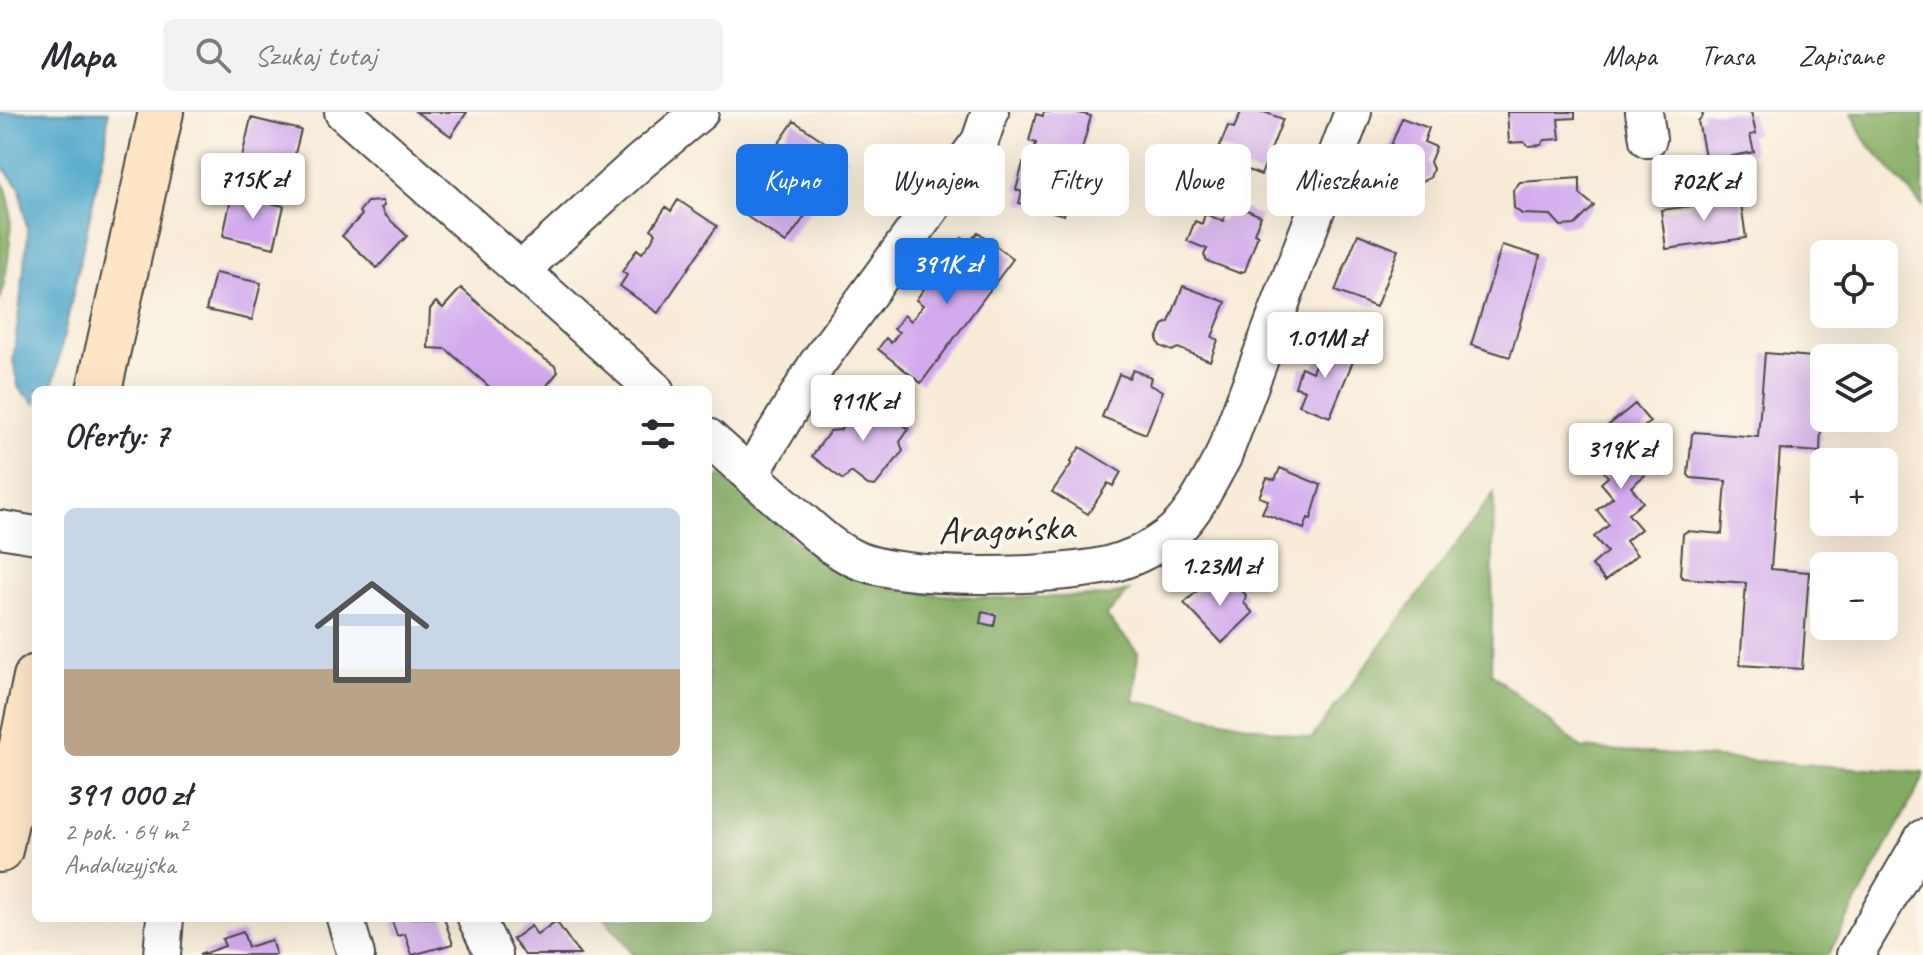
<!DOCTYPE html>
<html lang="pl">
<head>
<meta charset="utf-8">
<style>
  body { margin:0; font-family:Caveat,sans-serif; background:#f2f2f3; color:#2b2b33; height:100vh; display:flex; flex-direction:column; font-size:30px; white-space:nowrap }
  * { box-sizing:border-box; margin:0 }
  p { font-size:26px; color:#7c7c81 }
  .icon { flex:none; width:44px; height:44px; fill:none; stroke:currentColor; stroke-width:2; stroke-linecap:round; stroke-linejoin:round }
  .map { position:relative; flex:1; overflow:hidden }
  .details { position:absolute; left:32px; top:274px; width:680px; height:536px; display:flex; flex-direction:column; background:#fff; border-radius:12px; box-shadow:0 8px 32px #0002 }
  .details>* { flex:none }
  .hud { position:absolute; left:736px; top:32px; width:760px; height:72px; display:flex; gap:16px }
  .fabs { position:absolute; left:1810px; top:128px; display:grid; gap:16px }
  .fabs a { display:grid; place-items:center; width:88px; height:88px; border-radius:12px; background:#fff; box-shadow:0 8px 32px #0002; font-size:40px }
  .price { position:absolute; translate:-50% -68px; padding:0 18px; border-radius:8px; background:#fff; color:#222; font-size:26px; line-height:52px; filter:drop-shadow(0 2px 4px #0008) }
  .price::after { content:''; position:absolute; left:50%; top:48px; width:24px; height:18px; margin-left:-12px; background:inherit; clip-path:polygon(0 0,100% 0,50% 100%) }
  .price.on { background:#1a73e8; color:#fff }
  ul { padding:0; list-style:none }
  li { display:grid; align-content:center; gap:16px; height:424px; padding:0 32px }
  li span { display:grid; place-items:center; height:248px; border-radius:12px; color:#555 }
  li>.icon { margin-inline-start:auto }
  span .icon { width:144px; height:144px; fill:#fffc; stroke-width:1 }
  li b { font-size:34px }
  h2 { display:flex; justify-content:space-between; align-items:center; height:96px; padding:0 32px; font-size:34px }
  .chip { padding:0 28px; border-radius:12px; background:#fff; box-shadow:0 8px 32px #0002; font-size:28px; line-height:72px }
  .chip.on { background:#1a73e8; color:#fff }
  header { display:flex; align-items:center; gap:48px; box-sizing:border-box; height:112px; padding:0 40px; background:#fff; border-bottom:2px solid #e1e1e2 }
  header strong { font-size:38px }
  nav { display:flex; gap:44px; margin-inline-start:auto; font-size:28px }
  .search { width:560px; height:72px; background:#f2f2f3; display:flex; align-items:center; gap:20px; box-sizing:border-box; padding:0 28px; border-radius:12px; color:#7c7c81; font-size:30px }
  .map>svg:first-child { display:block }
  .forest { fill:#83ab62; stroke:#576b46; stroke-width:2 }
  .water { fill:#50a7cc; stroke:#3e697c; stroke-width:2 }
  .building { fill:#d3aaee }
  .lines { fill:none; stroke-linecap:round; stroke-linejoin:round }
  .street-casing { stroke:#4a4845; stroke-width:40 }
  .secondary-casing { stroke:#4a4845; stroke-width:48 }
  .street { stroke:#fff; stroke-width:36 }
  .secondary { stroke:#fde5c5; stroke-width:44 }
  .labels { text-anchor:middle; stroke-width:8; stroke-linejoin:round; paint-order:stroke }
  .street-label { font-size:38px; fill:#2b2b2b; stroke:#fbf7ec }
</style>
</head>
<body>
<header>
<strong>Mapa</strong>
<div class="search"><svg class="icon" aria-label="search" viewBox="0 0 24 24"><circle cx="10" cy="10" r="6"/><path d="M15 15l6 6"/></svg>Szukaj tutaj</div>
<nav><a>Mapa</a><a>Trasa</a><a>Zapisane</a></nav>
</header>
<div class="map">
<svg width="1923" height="843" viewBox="0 0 1923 843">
  <rect width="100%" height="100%" fill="#fbf7ec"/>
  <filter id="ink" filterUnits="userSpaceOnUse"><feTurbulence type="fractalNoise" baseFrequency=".0125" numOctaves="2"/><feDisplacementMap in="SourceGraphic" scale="16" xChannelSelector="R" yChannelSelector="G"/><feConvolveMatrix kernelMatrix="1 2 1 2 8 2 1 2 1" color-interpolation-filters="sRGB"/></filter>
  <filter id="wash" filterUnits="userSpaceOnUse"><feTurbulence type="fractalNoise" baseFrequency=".006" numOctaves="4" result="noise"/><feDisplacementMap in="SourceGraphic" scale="32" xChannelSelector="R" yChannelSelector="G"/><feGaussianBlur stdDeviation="1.8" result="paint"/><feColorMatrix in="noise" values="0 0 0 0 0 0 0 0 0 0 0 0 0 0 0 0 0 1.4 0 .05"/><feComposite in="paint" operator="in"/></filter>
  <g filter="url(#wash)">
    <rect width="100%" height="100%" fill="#f8ebd8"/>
    <!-- forest -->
    <path class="forest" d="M1852,0H1923V95L1863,26Z
      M0,68C20,87 7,163 0,188Z
      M720,363L799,433L846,464L914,481L990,486L1106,484L1129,479L1106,504L1138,540L1134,589L1311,627L1494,381L1491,561L1581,636L1923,661V667L1828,843H633L605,806H708V378Z"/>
    <!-- water -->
    <path class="water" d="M0,0H108L106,30L52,278H36V292L19,277L13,250L28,123L20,76L0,52Z"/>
    <g id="blocks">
      <!-- building -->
      <path class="building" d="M416,0H467L451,24Z
        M1044,0H1075L1091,4L1064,103L1019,91L1022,80L1016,78L1023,51L1030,52L1036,31L1029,29L1036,2L1043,4Z
        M1241,0H1264L1283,7L1261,63L1232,52L1236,42L1219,36L1228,14L1234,16Z
        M1507,0H1575V6L1558,7L1560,27L1545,28L1541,33L1529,34L1523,30L1509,31Z
        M1702,0H1751L1756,22L1750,23L1754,40L1706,49L1698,9L1703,4Z
        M251,6L301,18L290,61L241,49Z
        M1402,6L1429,16L1424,30L1436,35L1430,50L1433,57L1430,66L1422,69L1416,86L1395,77L1390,67L1379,63Z
        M794,9L847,45L786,131L742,101L751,88L756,92L769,73L757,64L762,57L765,59L773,51L768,47Z
        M1580,66V82L1594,94L1575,113L1561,114L1551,103L1522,102L1514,96L1513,78L1520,70Z
        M1719,81L1720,87L1740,84L1746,126L1666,137L1661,98L1692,94L1691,91L1708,89L1707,83Z
        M232,82L284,94L274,136L223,124Z
        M678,88L717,114L658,201L620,174L627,163L622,160L637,137L642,141L650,131L656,121L651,117L666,95L671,99Z
        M383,89L384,94L381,96L385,103L407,124L377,156L342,124L362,103L359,100L367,90Z
        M1230,91L1261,104L1254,121L1258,123L1245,159L1239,161L1207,149L1204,143L1207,137L1187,129L1195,109L1202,112L1205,102L1223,109Z
        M978,120L1013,147L921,271L878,237L886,226L891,231L899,220L894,217L904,203L911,209L923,193L916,188L934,163L941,169L954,151L948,146L962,126L969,131Z
        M1358,122L1398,138L1376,195L1335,179Z
        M1502,133L1540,144L1510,245L1471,233Z
        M215,161L261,171L252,208L206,198Z
        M1183,174L1226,190L1212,225L1218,228L1210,249L1178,236L1172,239L1160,234L1157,227L1163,213L1169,210Z
        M461,176L533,239L555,254L558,260L548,272L546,278H493L446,237L428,236L430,197L436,190L443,196Z
        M1323,232L1355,244L1330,305L1299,293L1305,278L1295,275L1301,255L1312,260Z
        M1765,241L1824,246L1820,340L1780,337L1771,457L1809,460L1802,557L1740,553L1746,471L1683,466L1680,463L1683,422L1687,419L1722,422L1726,369L1691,366L1688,363L1692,322L1695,320L1758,325Z
        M1133,258L1151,265L1149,273L1163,279L1146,322L1102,305L1119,262L1129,266Z
        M860,280L909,317L900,330L903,339L875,374L868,373L851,360L843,368L812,344L830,319L840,318L845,311L842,304Z
        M1635,292L1650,310L1636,322L1648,337L1634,348L1645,363L1631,375L1643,390L1628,402L1641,417L1626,429L1637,443L1605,469L1592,453L1607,440L1594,425L1609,413L1597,398L1613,385L1601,371L1608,365L1596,349L1616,333L1604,317Z
        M1080,335L1121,360L1113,374L1108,371L1088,402L1052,380L1072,351L1070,350Z
        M1280,356L1321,373L1311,407L1308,406L1304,417L1262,401L1268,388L1259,385L1267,366L1275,368Z
        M1215,463L1230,476L1238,474L1246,483L1244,491L1253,501L1222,531L1184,491Z
        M982,500L996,503L994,514L980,511Z
        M391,806H444L453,832L412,843L405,822L397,824Z
        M556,809L580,843H525L513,827L531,814L537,823Z
        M243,820L248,835L271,828L276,843H199L225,834L222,827Z"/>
    </g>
  </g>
  <g filter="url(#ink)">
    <use href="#blocks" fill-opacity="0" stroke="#4a4845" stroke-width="2"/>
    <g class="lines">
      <!-- street casing -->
      <g class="street-casing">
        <path id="street" d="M343,0L655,278
          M1644,0L1648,27
          M520,159L640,50L700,0
          M708,325C735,350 763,374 790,398C810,415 829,435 853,446C901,470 1053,465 1107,453C1128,448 1150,438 1167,425C1193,406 1207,373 1223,345L1353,0
          M750,363L817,252L980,29L990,0
          M0,417L36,423
          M345,806L356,843
          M476,806L494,843
          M162,843L165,806
          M1855,843L1923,726"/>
      </g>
      <!-- secondary casing -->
      <g class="secondary-casing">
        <path id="secondary" d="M99,278L161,0
          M0,738L36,565"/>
      </g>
      <!-- street -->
      <use href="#street" class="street"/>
      <!-- secondary -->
      <use href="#secondary" class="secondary"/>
    </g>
  </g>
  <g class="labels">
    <!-- street labels -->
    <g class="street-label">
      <text transform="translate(1006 416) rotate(-2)" y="13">Aragońska</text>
    </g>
  </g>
</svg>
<div class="fabs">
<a><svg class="icon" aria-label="locate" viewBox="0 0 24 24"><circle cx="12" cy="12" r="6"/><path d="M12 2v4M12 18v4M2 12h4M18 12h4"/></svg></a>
<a><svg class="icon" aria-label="layers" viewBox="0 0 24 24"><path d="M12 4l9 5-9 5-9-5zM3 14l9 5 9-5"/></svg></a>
<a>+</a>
<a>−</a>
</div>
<b class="price" style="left:253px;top:109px">715K zł</b>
<b class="price" style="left:1704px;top:111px">702K zł</b>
<b class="price on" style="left:947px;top:194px">391K zł</b>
<b class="price" style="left:1325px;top:268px">1.01M zł</b>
<b class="price" style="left:863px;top:331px">911K zł</b>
<b class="price" style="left:1621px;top:379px">319K zł</b>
<b class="price" style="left:1220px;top:496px">1.23M zł</b>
<div class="hud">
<a class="chip on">Kupno</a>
<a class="chip">Wynajem</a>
<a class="chip">Filtry</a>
<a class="chip">Nowe</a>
<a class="chip">Mieszkanie</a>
</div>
<section class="details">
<h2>Oferty: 7<svg class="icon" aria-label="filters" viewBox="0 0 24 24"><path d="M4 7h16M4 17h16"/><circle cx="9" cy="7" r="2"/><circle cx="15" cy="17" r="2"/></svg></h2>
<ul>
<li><span style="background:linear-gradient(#c9d6e8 65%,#b9a48a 0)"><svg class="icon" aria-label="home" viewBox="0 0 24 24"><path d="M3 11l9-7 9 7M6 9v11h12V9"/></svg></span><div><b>391 000 zł</b><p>2 pok. · 64 m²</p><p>Andaluzyjska</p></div></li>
</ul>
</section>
</div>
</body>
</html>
